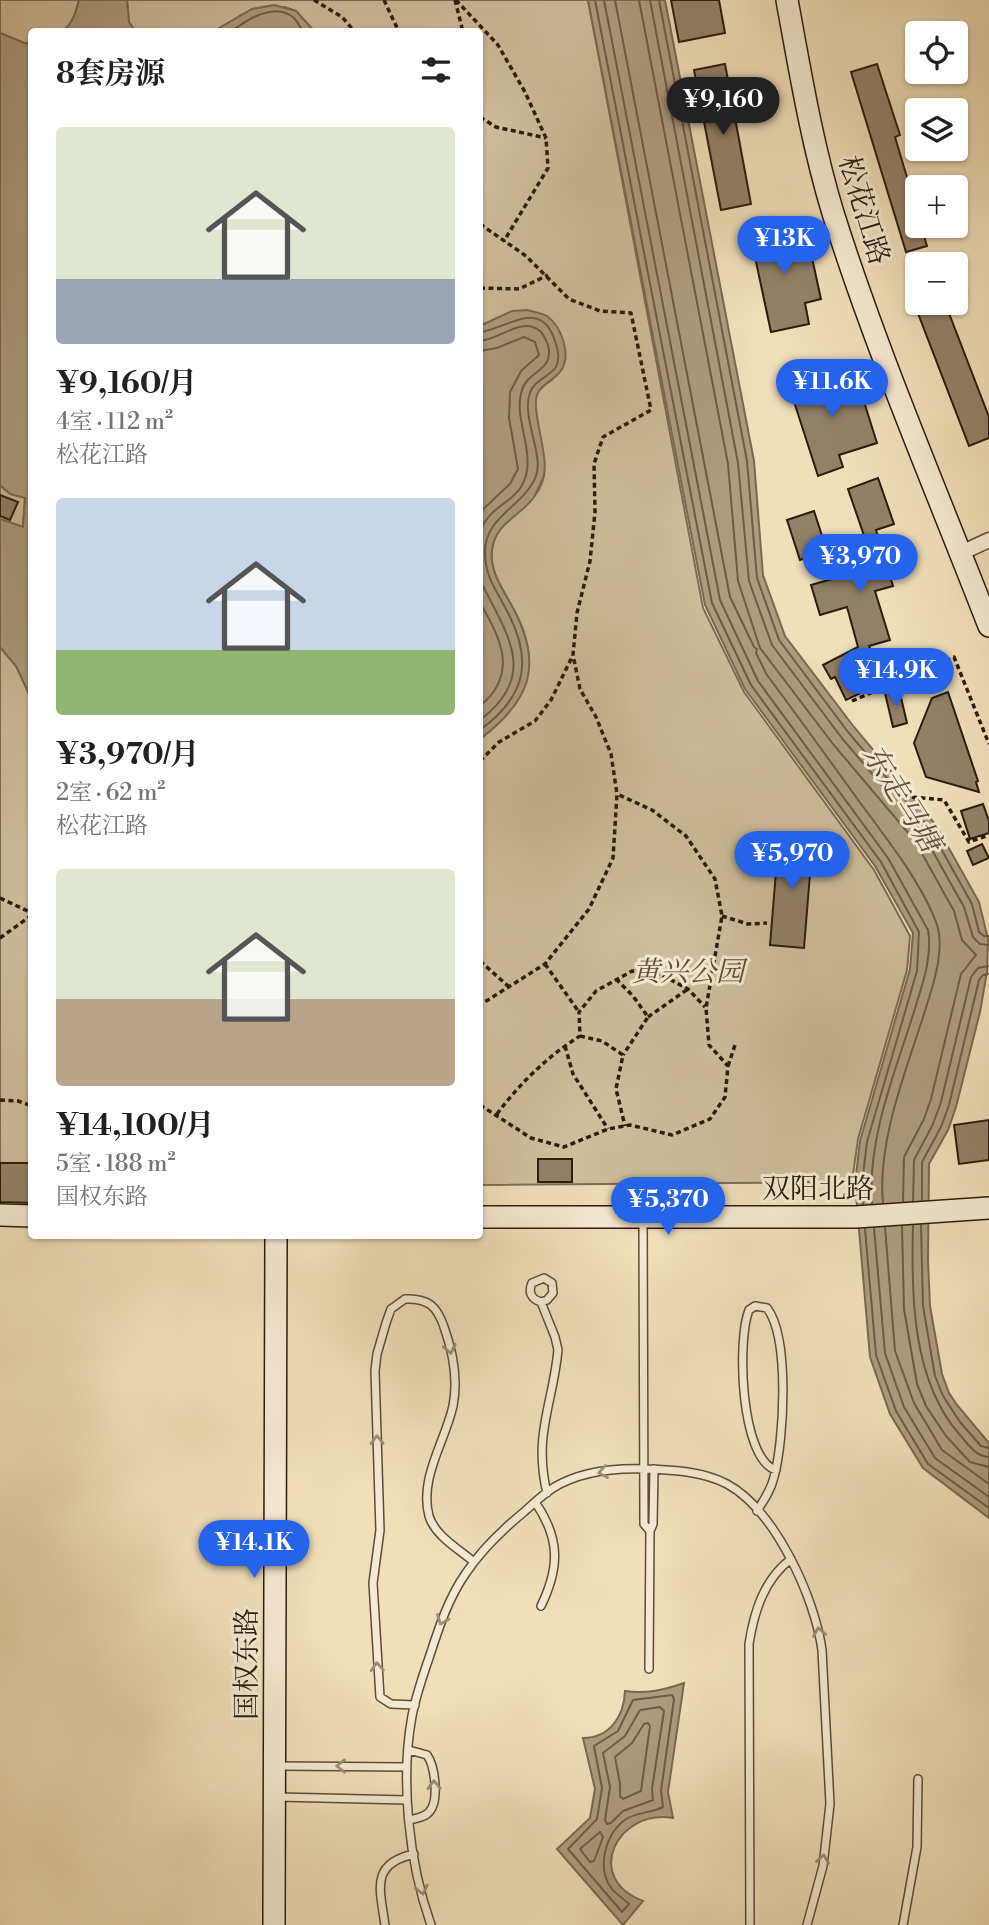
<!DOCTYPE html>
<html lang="zh">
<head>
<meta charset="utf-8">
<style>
  body { margin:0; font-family:"Libre Bodoni","Noto Serif SC",serif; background:#f2f2f2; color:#202124; height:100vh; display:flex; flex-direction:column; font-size:26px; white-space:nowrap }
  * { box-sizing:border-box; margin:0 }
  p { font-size:23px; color:#757577 }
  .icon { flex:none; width:38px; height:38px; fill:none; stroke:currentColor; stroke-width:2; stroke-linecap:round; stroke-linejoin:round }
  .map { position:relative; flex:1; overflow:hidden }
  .panel { position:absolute; left:28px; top:28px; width:455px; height:1211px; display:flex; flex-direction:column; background:#fff; border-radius:7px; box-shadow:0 2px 5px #0004 }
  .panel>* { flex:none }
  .buttons { position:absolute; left:905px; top:21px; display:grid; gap:14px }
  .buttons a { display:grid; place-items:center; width:63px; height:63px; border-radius:7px; background:#fff; box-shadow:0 2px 5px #0004; font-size:35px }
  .price { position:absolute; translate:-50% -60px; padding:0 16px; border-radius:24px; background:#2563eb; color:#fff; font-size:23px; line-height:46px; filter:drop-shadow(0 2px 4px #0008) }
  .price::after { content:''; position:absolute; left:50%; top:42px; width:21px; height:16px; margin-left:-10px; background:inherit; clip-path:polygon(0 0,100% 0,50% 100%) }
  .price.current { background:#222; color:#fff }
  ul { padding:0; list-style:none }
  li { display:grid; align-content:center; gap:14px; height:371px; padding:0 28px }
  li span { display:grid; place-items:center; height:217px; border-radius:7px; color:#555 }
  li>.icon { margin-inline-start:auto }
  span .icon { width:126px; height:126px; fill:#fffc; stroke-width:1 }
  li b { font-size:30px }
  h2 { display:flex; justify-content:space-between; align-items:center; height:84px; padding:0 28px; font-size:30px }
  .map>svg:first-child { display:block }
  .green { fill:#d0be9d; stroke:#7e6c55; stroke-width:2 }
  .water { fill:#ae9c7f; stroke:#7a6851; stroke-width:2 }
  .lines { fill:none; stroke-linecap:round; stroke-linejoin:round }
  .shore { stroke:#6e5c46; stroke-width:2 }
  .building { fill:#938167; stroke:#2d1b0d; stroke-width:2 }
  .lane-casing { stroke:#5e4c38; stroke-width:10 }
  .street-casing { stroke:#5e4c38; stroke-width:17 }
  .secondary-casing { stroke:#2d1b0d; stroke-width:24 }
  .path { stroke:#2d1b0d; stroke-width:3.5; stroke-dasharray:5 3.5; stroke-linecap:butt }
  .lane { stroke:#f6ead2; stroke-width:7 }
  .street { stroke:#f6ead2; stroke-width:14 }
  .secondary { stroke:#f6ead2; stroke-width:21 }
  .oneway { stroke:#9c8d79 }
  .labels { text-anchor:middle; stroke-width:6; stroke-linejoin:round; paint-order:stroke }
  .street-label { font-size:28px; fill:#2d1b0d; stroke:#f6ead2 }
  .park-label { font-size:28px; font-style:italic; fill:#5e4c38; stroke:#f6ead2 }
  .water-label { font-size:30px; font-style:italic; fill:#614f3b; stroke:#f6ead2 }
</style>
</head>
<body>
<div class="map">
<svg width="989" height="1925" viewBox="0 0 989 1925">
  <rect width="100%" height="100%" fill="#f1dfba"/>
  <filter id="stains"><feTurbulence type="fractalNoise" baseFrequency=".00286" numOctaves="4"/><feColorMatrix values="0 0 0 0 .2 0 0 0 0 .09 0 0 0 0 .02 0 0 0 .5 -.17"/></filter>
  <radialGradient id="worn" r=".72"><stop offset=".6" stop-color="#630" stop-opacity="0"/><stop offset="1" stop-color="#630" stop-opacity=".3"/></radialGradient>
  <!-- green -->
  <path class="green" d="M0,0H79C76,12 73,23 63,31L32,32L31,44L24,43L0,33Z
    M127,0H588L703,608L744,692L874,870L910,936L907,970L858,1139L852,1182L480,1185V739C529,702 544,662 512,606C502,588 490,573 492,551C494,516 541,508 544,474C546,451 528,415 537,394C540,388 546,384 552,380L513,311L480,326V32L314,31L296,11L285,7L241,15L226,27L214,31H135L129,22Z
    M0,485L5,490L25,498L23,527L0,519Z
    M0,647L16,666L31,698V1187L0,1188Z"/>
  <!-- water -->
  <path class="water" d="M79,0H127L129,22L135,31H63C73,23 76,12 79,0Z
    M588,0H665L754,461L763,575L785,636L854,727L936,825L979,902L988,939L987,972L980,1012L956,1107L948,1130L929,1164L928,1261L930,1306L942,1374L949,1393L957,1405L989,1443V1518L923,1468L890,1414L870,1357L855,1183L860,1141L910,969L913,933L875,866L745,689L705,605Z
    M274,5L296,11L314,31H214L252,9Z
    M0,33L24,43L32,44L31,698L16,666L0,647V519L23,527L25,498L10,494L0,485Z
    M527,310C533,312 542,313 547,316C562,327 573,358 559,373C551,382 537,386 536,400C534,421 550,461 543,478C540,484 537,492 534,497C520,517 496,522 492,549C489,572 503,589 513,608C544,666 530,701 480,739V326L512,311Z
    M684,1683L668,1792L673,1818C618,1808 582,1878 643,1901L623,1925L557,1849L590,1818L595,1789L583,1738C610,1738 624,1716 625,1691C647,1694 664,1690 684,1683Z"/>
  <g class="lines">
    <!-- shore -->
    <path class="shore" d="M595,0L712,603L751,685L881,862L919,932L917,971L867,1142L862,1183L863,1204
      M604,0L720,600L758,681L888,858L928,930C933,958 921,988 913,1015C894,1075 867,1140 872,1204
      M615,0L730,597L754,647L757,649L756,653L767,675C800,719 832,764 864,808C888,840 924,887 937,925C942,940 939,962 935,977C917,1047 876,1130 883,1203
      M639,0L728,464L738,581L760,648L833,744L915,841L954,911L962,940L976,955L961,974L931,1099L924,1119L904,1157L903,1202
      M650,0L738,463L749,581L772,645L841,737L923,834L964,907L973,937L980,944L989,945
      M659,0L747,461L757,578L779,640L848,732L930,829L972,904L979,932L984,936H989
      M231,32C246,20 275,1 294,18C298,22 300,28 304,32
      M480,332C505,330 541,296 555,341C558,349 560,359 556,367C549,377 534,380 530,393C521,416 544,455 536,476C524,507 484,516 485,553C485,577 497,591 507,611C534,662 525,697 480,730
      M480,341C499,340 522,316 540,331C544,335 546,340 548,345C555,372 526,370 521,393C514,424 539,458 521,487C511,504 486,508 480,534
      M480,351L497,348L524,337L535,342L539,355L521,371L510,392L509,418L518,469L510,484L480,512
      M480,580C505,632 541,674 480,720
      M480,603C502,639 518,675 480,706
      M922,1200V1162L941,1127L949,1105L979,980L983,975L989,974
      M913,1201L914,1160L933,1124L941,1102L971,977L978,968L989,966
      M913,1225C911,1295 912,1381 960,1435C969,1445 975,1456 989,1457
      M921,1225L923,1306L935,1376L943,1396L960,1422L981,1446L989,1448
      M902,1226L904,1309L917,1384L926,1406L946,1436L970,1462L989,1467
      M885,1227L895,1351L914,1403L942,1450L989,1484
      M874,1228L885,1353L904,1407L935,1458L989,1497
      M865,1229L876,1355L896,1411L928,1464L989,1508
      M672,1695L674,1699L661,1791L663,1807C652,1813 637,1812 626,1819C605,1834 596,1869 612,1889C617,1895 624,1899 629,1904L622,1912L568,1849L597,1819L602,1788L594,1746L618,1731L633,1700Z
      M660,1707L664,1711L652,1789L653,1800L623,1811L611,1823L607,1824L605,1820L610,1787L603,1753L625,1736L640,1710Z
      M648,1723L650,1726L641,1791L623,1799L620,1796V1784L615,1757L632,1743L644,1724Z
      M600,1832L603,1837L594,1861L590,1862L580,1849Z"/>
  </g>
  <!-- building -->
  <path class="building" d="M671,0H719L725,33L679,42Z
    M725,64L751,204L721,210L694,70Z
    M877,64L900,135L895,137L917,211V226H921L927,246L906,252L851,72Z
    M787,220L793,248L809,244L821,299L805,303L809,324L771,332L749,229Z
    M914,303H945L989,417V438L969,446Z
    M812,372L816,386L855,373L877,443L839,455L843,467L818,476L787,380Z
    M878,478L894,524L876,530L893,586L875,591L890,640L869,646L884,682L846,700L835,677L831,679L823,665L858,647L847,607L820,615L811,585L839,577L834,560L869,550L848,489Z
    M0,495L18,502L10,520L0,516Z
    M814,511L827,551L800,560L787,520Z
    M899,689L907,723L893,727L885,693Z
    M948,692L978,781L976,782L979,792L926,777L914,743L932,698Z
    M983,804L989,821V833L970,839L961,811Z
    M779,835L813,837L804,948L770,945Z
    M982,844L989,858L973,865L967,851Z
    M989,1120V1160L959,1164L954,1125Z
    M538,1159H572V1182H538Z
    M0,1163H32V1203L0,1202Z"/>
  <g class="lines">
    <!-- lane casing -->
    <g class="lane-casing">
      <path id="lane" d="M643,1218L644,1524L650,1531L653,1524L654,1469
        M541,1302L547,1300L553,1293L552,1283L544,1278L532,1283C528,1292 531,1299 541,1302L555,1337L558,1350C553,1404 533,1435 547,1493
        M535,1502C560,1538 560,1567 541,1606
        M757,1511C764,1500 771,1490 774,1477C784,1441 790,1338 767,1308L755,1306L749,1310C737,1339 740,1459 776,1470
        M649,1669L650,1531
        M415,1705L391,1704L380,1697L373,1583L380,1530L375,1371L377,1354L386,1323L391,1309L405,1299C428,1298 437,1306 444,1327C453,1352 458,1380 453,1406C445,1442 419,1478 429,1516C435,1536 459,1549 474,1562
        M409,1750L427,1755C435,1766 439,1800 430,1811C426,1817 417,1818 410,1820
        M278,1766L407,1767
        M278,1797L407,1800
        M385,1925C380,1889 370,1864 414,1854
        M431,1925C409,1863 400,1781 412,1716C416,1695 423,1675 430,1655C439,1627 449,1597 466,1573C482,1549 502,1530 524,1512C533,1504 542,1495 553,1488C579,1472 615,1468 645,1469C673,1470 702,1471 727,1484C775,1510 815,1598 822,1650L830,1804L823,1866L807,1925
        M750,1925L749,1644C754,1612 764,1579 791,1559
        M903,1925L917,1847L918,1779"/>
    </g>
    <!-- street casing -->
    <g class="street-casing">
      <path id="street" d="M961,553L989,540"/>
    </g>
    <!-- secondary casing -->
    <g class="secondary-casing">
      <path id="secondary" d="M787,0C800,71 812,144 833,213C877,353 936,489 989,626
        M0,1215L32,1216
        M480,1217H856L989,1208
        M274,1925L276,1236"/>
    </g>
    <!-- path -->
    <path class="path" d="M314,0L342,17L355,32
      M384,0L399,32
      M455,0L463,32
      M456,0L498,45L525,92L546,138L548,168L504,241
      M480,117L496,127L546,138
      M480,224L526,256L569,299L600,311L631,313L651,410L603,437L594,464L595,512L590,561L577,613L573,655L580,689L596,717L611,754L617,794L613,858L589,909L545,964L480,1005
      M480,288L519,289L548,275
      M852,701L954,657L989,744
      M480,761L499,742L535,721L551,700L573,655
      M912,797L944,800L969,842L989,835
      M0,898L32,913
      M722,916L748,924L767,923
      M0,938L32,915
      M480,961L508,986
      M545,964L579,1012
      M616,979L633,996L648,1017L623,1055
      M648,1017L688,989
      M580,1036L602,1041L623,1055L616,1089L625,1126
      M565,1046L573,1074L608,1129
      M728,1066L735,1045
      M0,1100L18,1101L32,1106
      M480,1105L531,1138L564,1147L608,1129L630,1125L672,1135L710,1119L725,1097L728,1066L709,1045L706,1008L722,916L715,879L686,836L652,810L617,794
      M497,1114C519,1084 548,1056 580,1036L579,1012L596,991L632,971L660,974L688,989L705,1007"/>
    <!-- lane -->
    <use href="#lane" class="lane"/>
    <!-- street -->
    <use href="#street" class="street"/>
    <!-- secondary -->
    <use href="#secondary" class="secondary"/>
  </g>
  <!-- one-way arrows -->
  <defs><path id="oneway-chevron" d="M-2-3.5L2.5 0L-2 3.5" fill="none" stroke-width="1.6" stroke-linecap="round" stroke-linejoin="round" transform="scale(1.75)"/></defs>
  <g class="oneway">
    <use href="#oneway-chevron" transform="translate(450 1349) rotate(78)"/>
    <use href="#oneway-chevron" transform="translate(377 1440) rotate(-92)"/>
    <use href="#oneway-chevron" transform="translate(603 1472) rotate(171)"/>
    <use href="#oneway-chevron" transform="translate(442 1620) rotate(111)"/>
    <use href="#oneway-chevron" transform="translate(819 1632) rotate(-100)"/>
    <use href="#oneway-chevron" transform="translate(377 1667) rotate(-93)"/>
    <use href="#oneway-chevron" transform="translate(341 1766) rotate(-180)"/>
    <use href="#oneway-chevron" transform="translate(434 1785) rotate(-91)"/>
    <use href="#oneway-chevron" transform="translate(823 1859) rotate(-81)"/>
    <use href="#oneway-chevron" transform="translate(422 1890) rotate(76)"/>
  </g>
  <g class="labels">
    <!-- street labels -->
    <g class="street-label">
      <text transform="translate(865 210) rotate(73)" y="10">松花江路</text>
      <text x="818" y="1198">双阳北路</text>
      <text transform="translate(246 1664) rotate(-90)" y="10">国权东路</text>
    </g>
    <!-- park labels -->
    <g class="park-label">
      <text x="688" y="981">黄兴公园</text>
    </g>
    <!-- water labels -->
    <g class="water-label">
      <text transform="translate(902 798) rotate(58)" y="10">东走马塘</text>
    </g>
  </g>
  <rect width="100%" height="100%" filter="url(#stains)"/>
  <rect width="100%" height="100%" fill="url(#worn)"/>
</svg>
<div class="buttons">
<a><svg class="icon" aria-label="locate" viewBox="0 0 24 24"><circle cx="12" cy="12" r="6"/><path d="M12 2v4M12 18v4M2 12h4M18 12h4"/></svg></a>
<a><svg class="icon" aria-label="layers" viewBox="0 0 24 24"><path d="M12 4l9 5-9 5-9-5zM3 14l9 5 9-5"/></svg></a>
<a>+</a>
<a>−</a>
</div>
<b class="price current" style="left:723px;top:137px">¥9,160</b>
<b class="price" style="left:784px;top:276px">¥13K</b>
<b class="price" style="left:832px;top:419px">¥11.6K</b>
<b class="price" style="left:860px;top:594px">¥3,970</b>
<b class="price" style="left:896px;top:708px">¥14.9K</b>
<b class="price" style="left:792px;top:891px">¥5,970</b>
<b class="price" style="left:668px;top:1237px">¥5,370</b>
<b class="price" style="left:254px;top:1580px">¥14.1K</b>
<section class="panel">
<h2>8套房源<svg class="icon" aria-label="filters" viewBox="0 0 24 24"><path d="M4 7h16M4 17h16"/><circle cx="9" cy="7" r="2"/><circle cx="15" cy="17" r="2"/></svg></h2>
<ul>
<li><span style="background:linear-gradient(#dfe7d0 70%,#9aa5b1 0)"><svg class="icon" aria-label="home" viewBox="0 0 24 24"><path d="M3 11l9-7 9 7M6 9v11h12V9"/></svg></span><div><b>¥9,160/月</b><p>4室 · 112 m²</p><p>松花江路</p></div></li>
<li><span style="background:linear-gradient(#c9d6e8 70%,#8fb573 0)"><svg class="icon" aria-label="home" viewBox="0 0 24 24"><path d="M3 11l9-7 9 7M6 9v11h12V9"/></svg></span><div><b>¥3,970/月</b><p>2室 · 62 m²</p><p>松花江路</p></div></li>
<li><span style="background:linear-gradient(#dfe7d0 60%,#b9a48a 0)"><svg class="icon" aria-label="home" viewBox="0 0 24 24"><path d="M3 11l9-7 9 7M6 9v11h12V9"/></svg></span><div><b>¥14,100/月</b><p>5室 · 188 m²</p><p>国权东路</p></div></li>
</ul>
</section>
</div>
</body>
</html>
